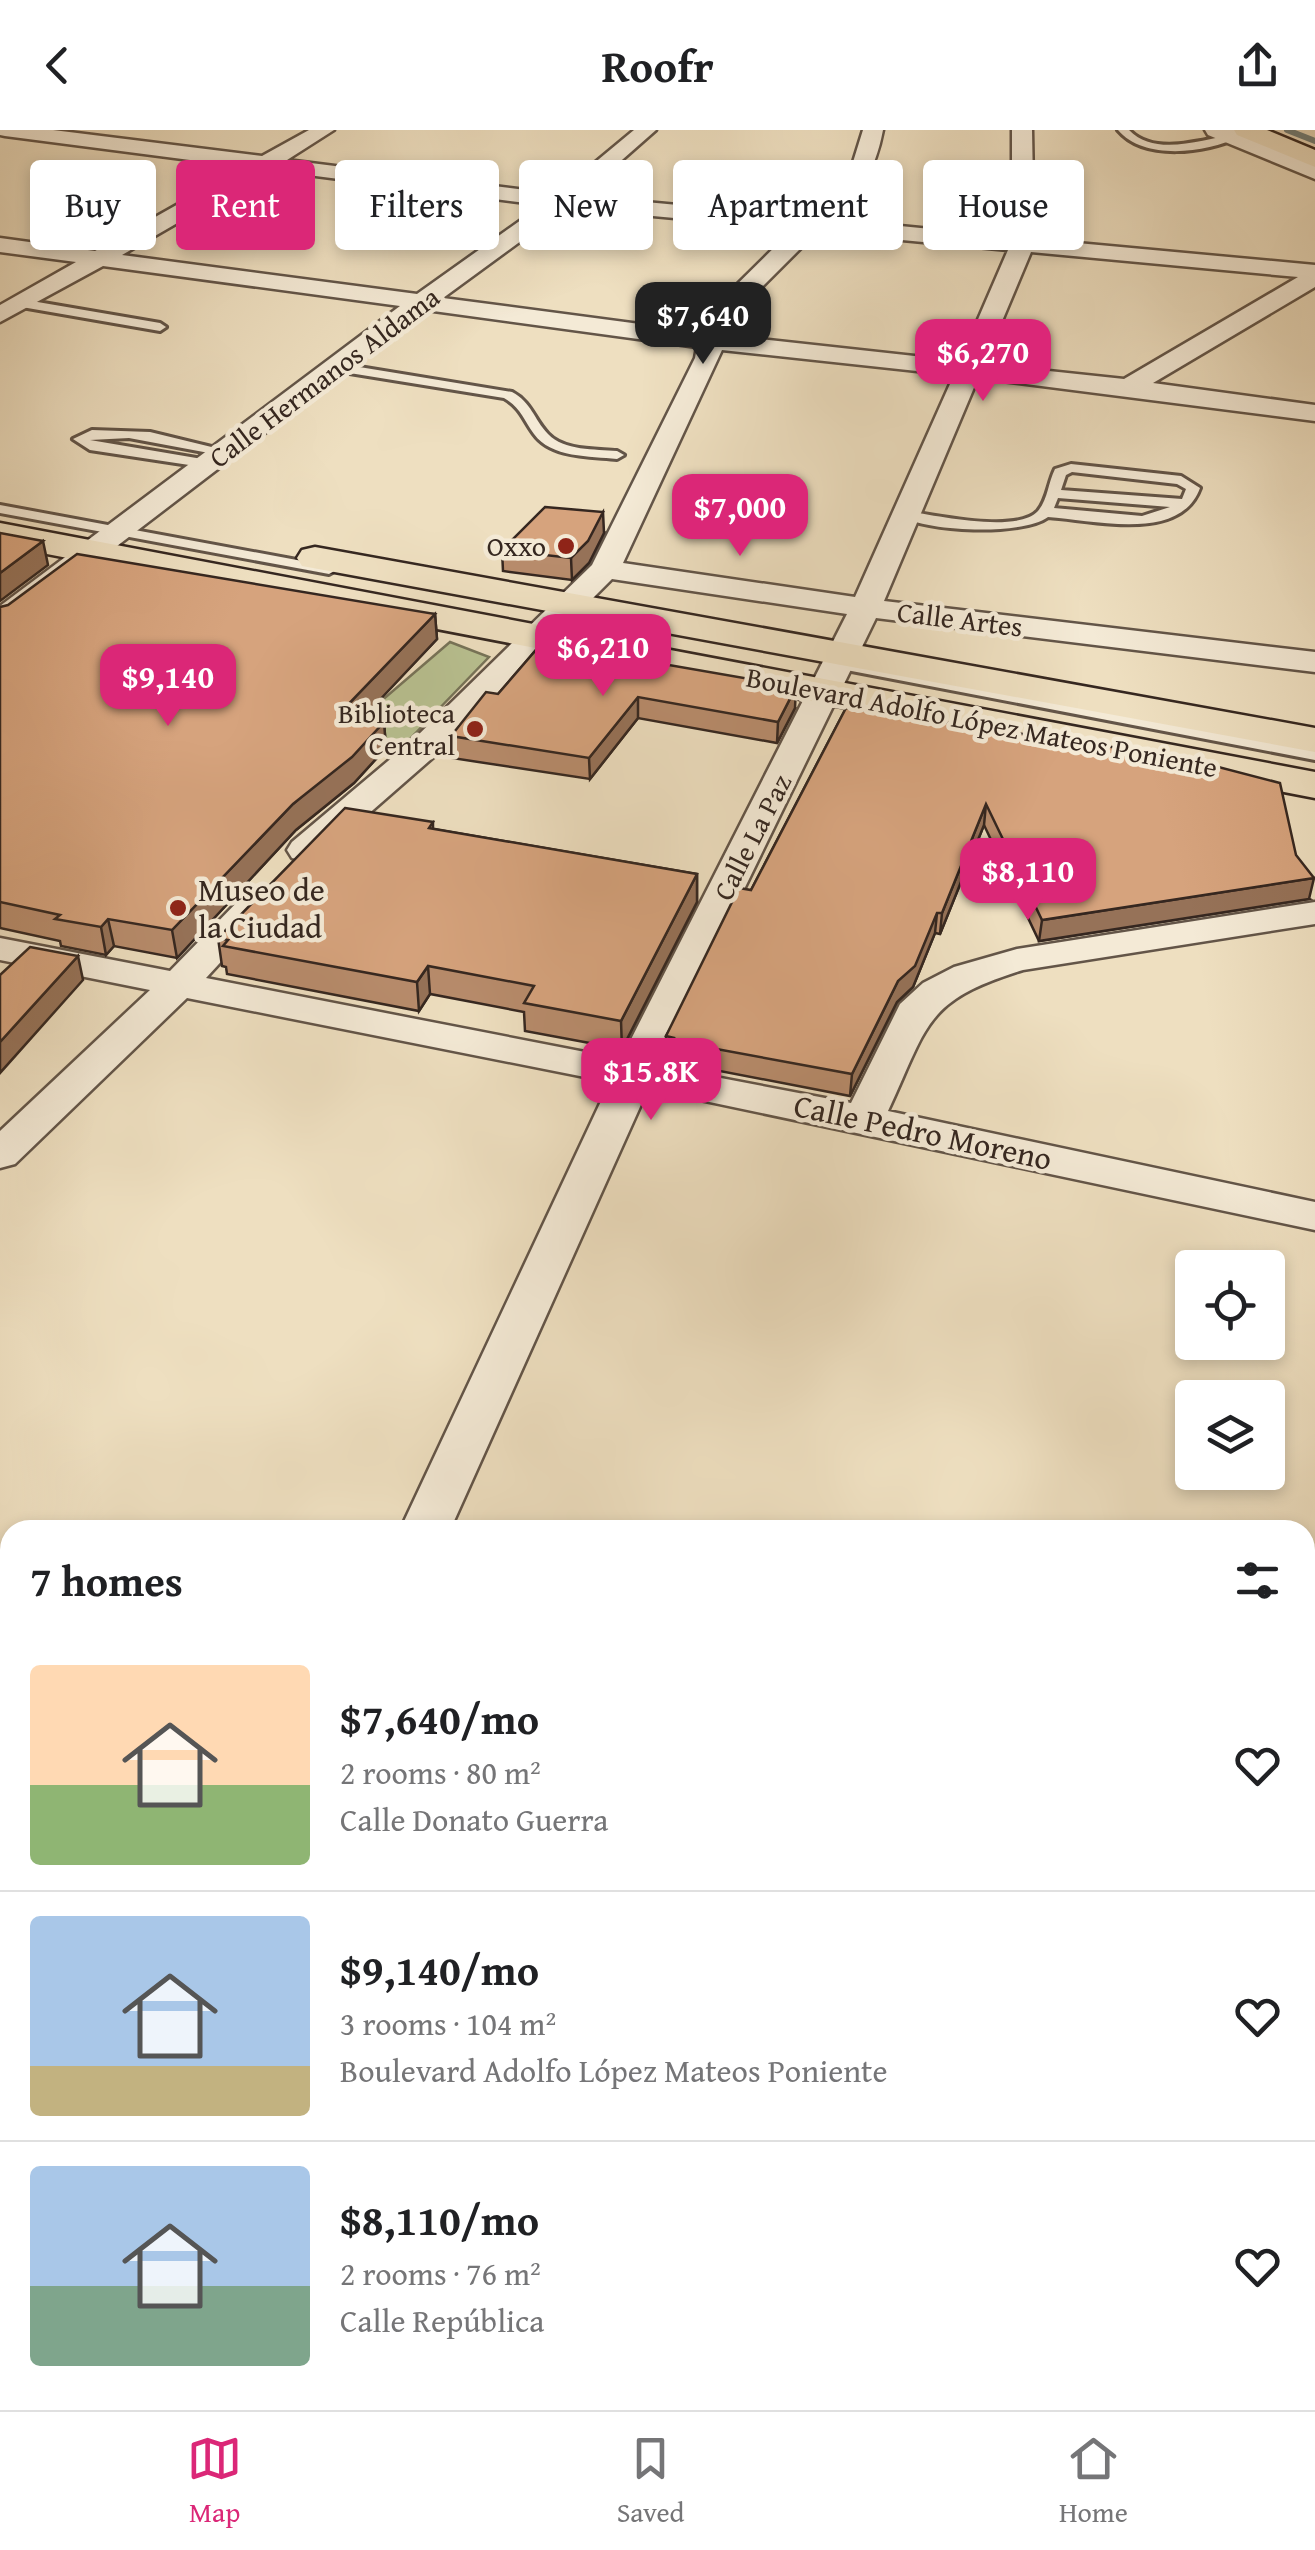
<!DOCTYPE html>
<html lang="en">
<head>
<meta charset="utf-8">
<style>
  body { margin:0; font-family:"Gentium Book Plus",serif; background:#f2f2f2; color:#202124; height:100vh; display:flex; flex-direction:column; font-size:38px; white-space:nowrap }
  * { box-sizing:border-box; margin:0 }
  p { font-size:32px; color:#757577 }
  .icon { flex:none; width:55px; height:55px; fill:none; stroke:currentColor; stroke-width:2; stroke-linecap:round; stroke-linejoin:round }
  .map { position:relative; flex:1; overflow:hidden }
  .sheet { position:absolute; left:0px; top:1390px; width:1315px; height:890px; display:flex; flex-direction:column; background:#fff; border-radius:30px 30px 0 0; box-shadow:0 5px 15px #0003 }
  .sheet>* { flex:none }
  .top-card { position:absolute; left:30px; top:30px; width:1255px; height:90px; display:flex; gap:20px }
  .fabs { position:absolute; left:1175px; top:1120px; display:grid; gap:20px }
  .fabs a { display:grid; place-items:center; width:110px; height:110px; border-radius:10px; background:#fff; box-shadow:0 5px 15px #0003; font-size:50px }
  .price { position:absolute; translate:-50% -85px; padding:0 22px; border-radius:20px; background:#db2777; color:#fff; font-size:32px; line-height:65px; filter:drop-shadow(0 2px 5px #0008) }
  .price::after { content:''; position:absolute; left:50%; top:60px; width:30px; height:22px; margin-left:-15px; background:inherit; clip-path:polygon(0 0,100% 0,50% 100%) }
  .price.selected { background:#222; color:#fff }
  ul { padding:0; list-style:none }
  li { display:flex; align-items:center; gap:30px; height:250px; padding:0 30px }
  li+li { border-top:2px solid #e0e0e0 }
  li span { display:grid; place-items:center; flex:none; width:280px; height:200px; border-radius:10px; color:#555 }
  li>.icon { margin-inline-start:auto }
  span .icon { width:120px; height:120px; fill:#fffc; stroke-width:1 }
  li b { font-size:42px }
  h2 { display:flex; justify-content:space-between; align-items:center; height:120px; padding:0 30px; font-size:42px }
  .tag { padding:0 35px; border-radius:10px; background:#fff; box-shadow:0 5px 15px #0003; font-size:35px; line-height:90px }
  .tag.selected { background:#db2777; color:#fff }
  header { display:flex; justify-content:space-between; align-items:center; height:130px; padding:0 30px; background:#fff; font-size:45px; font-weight:600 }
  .dock { display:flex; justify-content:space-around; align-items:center; height:140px; border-top:2px solid #e0e0e0; background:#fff; font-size:28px; color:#757577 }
  .dock a { display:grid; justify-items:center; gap:5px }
  .dock .selected { color:#db2777 }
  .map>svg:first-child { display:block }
  .green { fill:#b9c292; stroke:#777459; stroke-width:2.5 }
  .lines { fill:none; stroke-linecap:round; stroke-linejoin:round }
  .stream { stroke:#72807c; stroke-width:6 }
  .service-casing { stroke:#635548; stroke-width:6 }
  .minor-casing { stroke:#635548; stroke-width:5 }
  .tertiary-casing { stroke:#635548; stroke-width:5 }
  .primary-casing { stroke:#352720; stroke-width:5 }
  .service { fill:#f4ead6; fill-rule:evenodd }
  .minor { fill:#f4ead6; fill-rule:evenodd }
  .tertiary { fill:#f4ead6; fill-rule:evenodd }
  .primary { fill:#eedfc0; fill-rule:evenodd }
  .wall { fill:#b88c6c; stroke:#352720; stroke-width:2.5 }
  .shaded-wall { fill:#967258; stroke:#352720; stroke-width:2.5 }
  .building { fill:#d6a37d; stroke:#352720; stroke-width:2.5 }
  .poi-dot { fill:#8f2418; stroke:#f4ead6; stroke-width:4 }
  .labels { text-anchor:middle; stroke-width:9; stroke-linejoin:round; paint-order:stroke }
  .far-street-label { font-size:28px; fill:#352720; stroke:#f4ead6 }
  .far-poi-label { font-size:28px; fill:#352720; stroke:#f4ead6; text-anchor:end }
  .poi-label { font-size:32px; fill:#352720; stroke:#f4ead6; text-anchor:start }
  .street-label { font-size:32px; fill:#352720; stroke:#f4ead6 }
</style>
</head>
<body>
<header><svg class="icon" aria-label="back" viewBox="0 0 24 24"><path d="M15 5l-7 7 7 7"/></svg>Roofr<svg class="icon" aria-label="share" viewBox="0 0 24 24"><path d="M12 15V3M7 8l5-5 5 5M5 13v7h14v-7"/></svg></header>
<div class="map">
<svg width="1315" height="2280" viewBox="0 0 1315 2280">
  <rect width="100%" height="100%" fill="#eedfc0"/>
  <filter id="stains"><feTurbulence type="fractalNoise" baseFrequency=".002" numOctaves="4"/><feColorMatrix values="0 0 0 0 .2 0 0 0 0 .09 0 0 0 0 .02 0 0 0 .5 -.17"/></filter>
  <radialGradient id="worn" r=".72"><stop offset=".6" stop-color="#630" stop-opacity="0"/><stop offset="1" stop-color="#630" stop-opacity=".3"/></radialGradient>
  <!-- green -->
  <path class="green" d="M450,512L489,527L404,615L345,602Z"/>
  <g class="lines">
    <!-- stream -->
    <path class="stream" d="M1287,0L1315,11"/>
    <!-- service casing -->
    <g class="service-casing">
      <path id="service" d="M1118,0H1129C1154,27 1202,10 1234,4L1239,7C1206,23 1144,31 1118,0Z
        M20,169L160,193L166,197L160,201L16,176V170Z
        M335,233L512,262C532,273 533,288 548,304C564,321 595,319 617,321L624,325L617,329C590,326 551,328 534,304C523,289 521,278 504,268L331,240L329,237Z
        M92,300L150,302L232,322L225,326L129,308L90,310L214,331L216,334L209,338L90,320L73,309Z
        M1071,334L1181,346L1200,358C1180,413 1094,390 1048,387C1022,406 925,402 899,385L906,381C934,385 1017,404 1038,381C1048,369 1048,353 1055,339ZM1072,342L1177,354L1186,359L1182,369L1061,360L1066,345ZM1058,368L1170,377L1142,386L1054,378Z
        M0,375L329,436L336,440L329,444L0,383Z
        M842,530L1315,620V630L836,538V532Z"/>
    </g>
    <!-- minor casing -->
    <g class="minor-casing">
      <path id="minor" d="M0,0H53L262,26L309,0H334L287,30L557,64L634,0H656L581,66L806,87L849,45L863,0H883C874,46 861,57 829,89L1012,107V0H1032L1034,109L1315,135V157L1153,253L1315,275V291L978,248L884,471L1315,522V542L876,488L658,936L851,973L900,874L923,853L954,837L1017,819L1315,772V794L1023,840C924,871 929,893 888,981L1315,1072V1100L648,959L450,1400H400L610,952L187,868L15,1034L0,1038V1001L150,860L0,830V808L170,841L246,763L259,760L272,763L277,771L206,848L621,929L847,484L612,449L437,624L318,728L305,731L292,728L287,720L292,712L413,610L592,435L695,228L697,217L426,180L11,497L0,499V476L400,176L103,136L0,192V175L76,132L0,122V108L95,121L244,37L5,6L0,5ZM269,40L542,75L417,164L122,125ZM566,78L793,99L705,186L700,202L443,168ZM817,102L1008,120L960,231L724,205L726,193ZM1031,122L1298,147L1124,249L984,234ZM722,220L954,245L855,467L623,433Z
        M0,1716L10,1719V1769L0,1766Z
        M1305,2146L1315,2149V2217L1305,2214Z
        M18,2270H89L85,2280H14Z"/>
    </g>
    <!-- tertiary casing -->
    <g class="tertiary-casing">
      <path id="tertiary" d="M1205,0H1238L1315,32V49L1208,5Z"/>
    </g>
    <!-- primary casing -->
    <g class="primary-casing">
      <path id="primary" d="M1234,0H1267L1315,20V37L1237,5Z
        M0,393L1315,642V668L0,415Z
        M315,417L1315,598V622L302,436L297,428L302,420Z"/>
    </g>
    <!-- service -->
    <use href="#service" class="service"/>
    <!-- minor -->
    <use href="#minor" class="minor"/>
    <!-- tertiary -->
    <use href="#tertiary" class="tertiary"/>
    <!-- primary -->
    <use href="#primary" class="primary"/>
  </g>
  <!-- wall -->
  <path class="wall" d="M604,403L589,433L572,450L503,441L502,420Z
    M0,477L435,484L437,509L362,588L384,592L386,618L354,653L296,700L177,828L114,816L106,825L61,816L60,811L0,798Z
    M542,513L795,578L777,613L638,588L590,649L452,628L451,606L498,564Z
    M846,578L1309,769L1039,811L984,695L940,804L935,803L913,857L897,872L850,966L673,932V929L666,928V906L751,760Z
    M433,692V699L697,744V772L622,919L525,901L524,882L430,864L419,881L227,844L226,837L222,836L218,808Z
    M0,1779L10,1782V1990L0,1986Z"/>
  <!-- shaded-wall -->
  <path class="shaded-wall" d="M603,382L604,403L589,433L572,450L571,428Z
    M43,411L48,435L0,471V443Z
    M435,484L437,509L342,610L339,584Z
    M796,557L795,578L777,613L778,592Z
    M638,567V588L590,649L589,628Z
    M384,592L386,618L354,653L296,700L177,828L172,800L293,674Z
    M986,674L984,695L940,804L942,783Z
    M697,744V772L622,919L621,891Z
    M1314,748L1309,769L1039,811L1042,790Z
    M937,783L935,803L913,857L897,872L850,966L852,944L898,851Z
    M108,789L114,816L106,825L101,797Z
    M78,826L83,850L0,943V912Z
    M428,836L430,864L419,881L417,852Z
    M10,2230V2270H15L9,2280H0V2249Z"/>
  <!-- building -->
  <path class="building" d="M545,377L603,382L588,411L571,428L502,420Z
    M0,403L43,411L0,443Z
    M77,424L435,484L339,584L384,592L352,627L293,674L172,800L108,789L101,797L55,789L60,785L0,772V477L8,475Z
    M542,513L796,557L778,592L638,567L589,628L451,606L486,562L498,564Z
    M846,578L1180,627L1280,653L1296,725L1314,748L1042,790L986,674L942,783H937L915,836L898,851L852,944L673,911L674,908L666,906L739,758L751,760Z
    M345,678L433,692L429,698L697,744L621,891L524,873L534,856L428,836L417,852L223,816L228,810L218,808Z
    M30,817L78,826L0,912V845Z
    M0,1779L10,1782V1965L0,1961Z
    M0,2072L10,2076V2230L0,2249Z
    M1305,2240L1315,2243L1313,2280H87L92,2270H1305Z"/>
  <!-- markers -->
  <g class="poi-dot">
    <circle cx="566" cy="416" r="10"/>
    <circle cx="475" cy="599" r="10"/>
    <circle cx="178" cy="778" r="10"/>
  </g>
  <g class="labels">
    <!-- far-street labels -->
    <g class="far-street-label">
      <text transform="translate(324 247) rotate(-37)" y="10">Calle Hermanos Aldama</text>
      <text transform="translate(960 489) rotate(7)" y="10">Calle Artes</text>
      <text transform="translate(982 592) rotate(11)" y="10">Boulevard Adolfo López Mateos Poniente</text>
      <text transform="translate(752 707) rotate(-63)" y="10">Calle La Paz</text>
    </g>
    <!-- far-poi labels -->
    <g class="far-poi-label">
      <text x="546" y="426">Oxxo</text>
      <text x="455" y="593">Biblioteca<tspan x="455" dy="32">Central</tspan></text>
    </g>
    <!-- poi labels -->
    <g class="poi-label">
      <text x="198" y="771">Museo de<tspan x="198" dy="37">la Ciudad</tspan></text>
    </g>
    <!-- street labels -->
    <g class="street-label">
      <text transform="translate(923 1002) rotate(12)" y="11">Calle Pedro Moreno</text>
    </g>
  </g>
  <rect width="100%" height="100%" filter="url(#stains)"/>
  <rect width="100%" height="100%" fill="url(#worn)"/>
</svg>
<div class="fabs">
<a><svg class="icon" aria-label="locate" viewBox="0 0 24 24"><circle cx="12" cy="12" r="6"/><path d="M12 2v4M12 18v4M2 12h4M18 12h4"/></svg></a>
<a><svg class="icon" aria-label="layers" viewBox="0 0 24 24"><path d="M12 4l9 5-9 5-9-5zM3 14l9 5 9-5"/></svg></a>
</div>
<b class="price selected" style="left:703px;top:237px">$7,640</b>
<b class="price" style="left:983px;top:274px">$6,270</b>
<b class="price" style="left:740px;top:429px">$7,000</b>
<b class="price" style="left:603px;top:569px">$6,210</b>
<b class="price" style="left:168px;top:599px">$9,140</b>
<b class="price" style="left:1028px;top:793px">$8,110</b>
<b class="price" style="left:651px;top:993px">$15.8K</b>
<div class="top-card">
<a class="tag">Buy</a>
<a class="tag selected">Rent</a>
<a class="tag">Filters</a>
<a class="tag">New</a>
<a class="tag">Apartment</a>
<a class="tag">House</a>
</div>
<section class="sheet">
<h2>7 homes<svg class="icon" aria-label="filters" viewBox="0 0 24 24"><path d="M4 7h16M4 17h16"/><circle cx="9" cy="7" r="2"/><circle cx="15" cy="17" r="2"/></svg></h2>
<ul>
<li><span style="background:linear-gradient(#ffd9b3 60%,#8fb573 0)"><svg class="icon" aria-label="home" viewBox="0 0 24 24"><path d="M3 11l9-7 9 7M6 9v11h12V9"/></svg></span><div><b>$7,640/mo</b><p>2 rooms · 80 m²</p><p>Calle Donato Guerra</p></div><svg class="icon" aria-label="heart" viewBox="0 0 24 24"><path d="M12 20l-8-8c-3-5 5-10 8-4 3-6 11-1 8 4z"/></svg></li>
<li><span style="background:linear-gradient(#a9c7e8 75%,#c2b280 0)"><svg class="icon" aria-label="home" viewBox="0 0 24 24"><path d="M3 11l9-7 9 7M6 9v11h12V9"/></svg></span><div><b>$9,140/mo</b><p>3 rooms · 104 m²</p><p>Boulevard Adolfo López Mateos Poniente</p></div><svg class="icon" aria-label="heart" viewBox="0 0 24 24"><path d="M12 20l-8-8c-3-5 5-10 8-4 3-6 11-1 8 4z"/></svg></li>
<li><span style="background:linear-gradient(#a9c7e8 60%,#7fa58c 0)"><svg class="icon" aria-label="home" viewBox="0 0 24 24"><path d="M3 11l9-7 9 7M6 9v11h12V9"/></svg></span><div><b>$8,110/mo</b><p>2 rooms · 76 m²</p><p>Calle República</p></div><svg class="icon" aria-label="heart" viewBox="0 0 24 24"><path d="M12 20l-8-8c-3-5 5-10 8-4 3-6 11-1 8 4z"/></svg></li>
</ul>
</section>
</div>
<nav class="dock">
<a class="selected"><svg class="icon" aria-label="map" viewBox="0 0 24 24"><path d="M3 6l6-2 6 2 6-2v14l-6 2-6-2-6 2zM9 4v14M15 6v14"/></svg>Map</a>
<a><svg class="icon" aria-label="saved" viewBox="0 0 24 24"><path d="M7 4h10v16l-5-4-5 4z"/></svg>Saved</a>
<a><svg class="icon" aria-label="home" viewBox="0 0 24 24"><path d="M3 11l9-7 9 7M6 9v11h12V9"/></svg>Home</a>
</nav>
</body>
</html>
